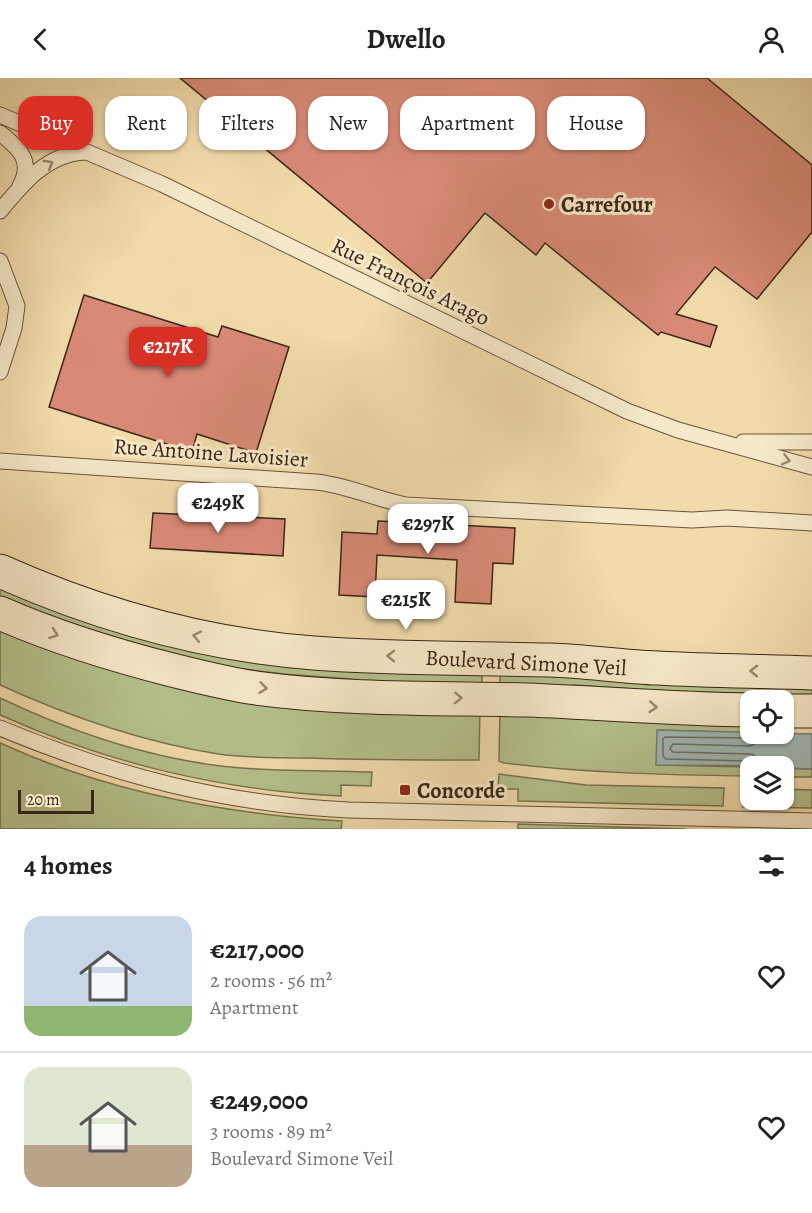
<!DOCTYPE html>
<html lang="en">
<head>
<meta charset="utf-8">
<style>
  body { margin:0; font-family:Alegreya,serif; background:#f6f6f6; color:#222; height:100vh; display:flex; flex-direction:column; font-size:22px; white-space:nowrap }
  * { box-sizing:border-box; margin:0 }
  p { font-size:20px; color:#767676 }
  .icon { flex:none; width:33px; height:33px; fill:none; stroke:currentColor; stroke-width:2; stroke-linecap:round; stroke-linejoin:round }
  .map { position:relative; height:751px; overflow:hidden }
  .details { display:flex; flex-direction:column; background:#fff; flex:1 }
  .details>* { flex:none }
  .guide { position:absolute; left:18px; top:18px; width:777px; height:54px; display:flex; gap:12px }
  .controls { position:absolute; left:740px; top:612px; display:grid; gap:12px }
  .controls a { display:grid; place-items:center; width:54px; height:54px; border-radius:12px; background:#fff; box-shadow:0 2px 4px #0004; font-size:30px }
  .scale { position:absolute; left:18px; bottom:15px; width:76px; box-sizing:border-box; padding-left:6px; border:3px solid #3b2617; border-top:0; font-size:16px; line-height:21px; white-space:nowrap; color:#3b2617; -webkit-text-stroke:4px #f6e8c8; paint-order:stroke }
  .price { position:absolute; translate:-50% -51px; padding:0 14px; border-radius:12px; background:#fff; color:#222; font-size:20px; line-height:39px; filter:drop-shadow(0 2px 3px #0008) }
  .price::after { content:''; position:absolute; left:50%; top:36px; width:18px; height:14px; margin-left:-9px; background:inherit; clip-path:polygon(0 0,100% 0,50% 100%) }
  .price.active { background:#d93025; color:#fff }
  ul { padding:0; list-style:none }
  li { display:flex; align-items:center; gap:18px; height:150px; padding:0 24px }
  li+li { border-top:2px solid #e0e0e0 }
  li span { display:grid; place-items:center; flex:none; width:168px; height:120px; border-radius:18px; color:#555 }
  li>.icon { margin-inline-start:auto }
  span .icon { width:72px; height:72px; fill:#fffc; stroke-width:1 }
  li b { font-size:26px }
  h2 { display:flex; justify-content:space-between; align-items:center; height:72px; padding:0 24px; font-size:26px }
  .tag { padding:0 21px; border-radius:18px; background:#fff; box-shadow:0 2px 4px #0004; font-size:21px; line-height:54px }
  .tag.active { background:#d93025; color:#fff }
  header { display:flex; justify-content:space-between; align-items:center; height:78px; padding:0 24px; background:#fff; font-size:27px; font-weight:700 }
  .map>svg:first-child { display:block }
  .green { fill:#b5c18d; stroke:#787452; stroke-width:1.5 }
  .water { fill:#a0b8b5; stroke:#787e76; stroke-width:1.5 }
  .lines { fill:none; stroke-linecap:round; stroke-linejoin:round }
  .shore { stroke:#6e6f66; stroke-width:1.5 }
  .building { fill:#d98a77; stroke:#3b2617; stroke-width:1.5 }
  .lane-casing { stroke:#68533c; stroke-width:17 }
  .secondary-casing { stroke:#3b2617; stroke-width:35 }
  .lane { stroke:#f6e8c8; stroke-width:15 }
  .secondary { stroke:#f6e8c8; stroke-width:33 }
  .oneway { stroke:#988770 }
  .poi-dot { fill:#8f2418; stroke:#f6e8c8; stroke-width:2 }
  .labels { text-anchor:middle; stroke-width:6; stroke-linejoin:round; paint-order:stroke }
  .poi-label { font-size:22px; font-weight:bold; fill:#3b2617; stroke:#f6e8c8; text-anchor:start }
  .street-label { font-size:22px; fill:#3b2617; stroke:#f6e8c8 }
</style>
</head>
<body>
<header><svg class="icon" aria-label="back" viewBox="0 0 24 24"><path d="M15 5l-7 7 7 7"/></svg>Dwello<svg class="icon" aria-label="person" viewBox="0 0 24 24"><circle cx="12" cy="8" r="4"/><path d="M4 21q1-7 8-7t8 7"/></svg></header>
<div class="map">
<svg width="812" height="751" viewBox="0 0 812 751">
  <rect width="100%" height="100%" fill="#f1dbab"/>
  <filter id="stains"><feTurbulence type="fractalNoise" baseFrequency=".00333" numOctaves="4"/><feColorMatrix values="0 0 0 0 .2 0 0 0 0 .09 0 0 0 0 .02 0 0 0 .5 -.17"/></filter>
  <radialGradient id="worn" r=".72"><stop offset=".6" stop-color="#630" stop-opacity="0"/><stop offset="1" stop-color="#630" stop-opacity=".3"/></radialGradient>
  <!-- green -->
  <path class="green" d="M0,507L38,523L482,591V614L387,610L351,601L284,596L217,588L163,577L0,521Z
    M0,549L61,573L480,627L479,682C422,682 366,682 309,680C279,680 248,680 218,676C142,664 70,639 0,607Z
    M500,593L812,606V617L662,613L575,607L532,614H500Z
    M0,620C67,652 139,677 213,687C265,694 319,692 372,694L371,708L341,707V718C224,713 107,685 0,637Z
    M500,628L750,639V655L658,652L657,687L750,689V698C668,697 586,695 504,685L499,683Z
    M0,665C107,714 224,736 342,743L341,751H0Z
    M783,690L812,691V699H783Z
    M499,696L586,707L724,710L723,728L518,723V711H498Z
    M744,710H750V722H783V711L812,712V730L743,729Z
    M518,746L686,751H518Z"/>
  <!-- water -->
  <path class="water" d="M657,652L812,656V691L783,690V688L656,687Z"/>
  <g class="lines">
    <!-- shore -->
    <path class="shore" d="M756,656L749,660L665,659L663,661V678L666,681L749,683L756,688
      M763,656L758,664L750,668L673,666L670,671L673,674L751,676L759,680L763,688"/>
  </g>
  <!-- building -->
  <path class="building" d="M180,0H707L812,87V154L757,221L715,189L676,236L717,248L710,269L661,254L658,257L545,165L536,177L485,135L427,205Z
    M84,217L218,259L222,248L289,269L256,375L197,356L192,374L49,329Z
    M153,435L285,441L283,478L150,470Z
    M378,443L515,450L513,486L493,485L491,526L455,524L457,482L377,477L375,519L339,517L342,454L377,456Z"/>
  <g class="lines">
    <!-- lane casing -->
    <g class="lane-casing">
      <path id="lane" d="M0,37L162,106L627,333L678,352L812,389
        M0,55C19,70 34,83 20,108
        M0,133C23,105 47,76 85,74
        M0,183L17,228L14,250L0,294
        M743,364H812
        M0,383L316,404C347,407 375,421 406,427L692,442L727,440L812,445
        M0,650C115,698 224,726 348,732L812,743"/>
    </g>
    <!-- secondary casing -->
    <g class="secondary-casing">
      <path id="secondary" d="M0,493C99,537 206,567 314,575C392,581 471,580 550,582C586,583 622,589 658,590C709,593 761,593 812,595
        M0,535C55,559 113,577 172,592C200,599 228,606 256,610C345,622 438,620 528,622C602,625 676,631 750,632
        M783,633H812"/>
    </g>
    <!-- lane -->
    <use href="#lane" class="lane"/>
    <!-- secondary -->
    <use href="#secondary" class="secondary"/>
  </g>
  <!-- one-way arrows -->
  <defs><path id="oneway-chevron" d="M-2-3.5L2.5 0L-2 3.5" fill="none" stroke-width="1.6" stroke-linecap="round" stroke-linejoin="round" transform="scale(1.5)"/></defs>
  <g class="oneway">
    <use href="#oneway-chevron" transform="translate(49 86) rotate(-31)"/>
    <use href="#oneway-chevron" transform="translate(786 382) rotate(14)"/>
    <use href="#oneway-chevron" transform="translate(54 556) rotate(20)"/>
    <use href="#oneway-chevron" transform="translate(197 558) rotate(-168)"/>
    <use href="#oneway-chevron" transform="translate(391 578) rotate(-179)"/>
    <use href="#oneway-chevron" transform="translate(754 593) rotate(-179)"/>
    <use href="#oneway-chevron" transform="translate(263 610) rotate(7)"/>
    <use href="#oneway-chevron" transform="translate(458 620) rotate(2)"/>
    <use href="#oneway-chevron" transform="translate(653 629) rotate(4)"/>
  </g>
  <!-- markers -->
  <g class="poi-dot">
    <circle cx="549" cy="126" r="6"/>
    <rect x="399" y="706" width="12" height="12" rx="3"/>
  </g>
  <g class="labels">
    <!-- poi labels -->
    <g class="poi-label">
      <text x="561" y="134">Carrefour</text>
      <text x="417" y="720">Concorde</text>
    </g>
    <!-- street labels -->
    <g class="street-label">
      <text transform="translate(411 203) rotate(26)" y="8">Rue François Arago</text>
      <text transform="translate(211 374) rotate(4)" y="8">Rue Antoine Lavoisier</text>
      <text transform="translate(526 584) rotate(3)" y="8">Boulevard Simone Veil</text>
    </g>
  </g>
  <rect width="100%" height="100%" filter="url(#stains)"/>
  <rect width="100%" height="100%" fill="url(#worn)"/>
</svg>
<div class="controls">
<a><svg class="icon" aria-label="locate" viewBox="0 0 24 24"><circle cx="12" cy="12" r="6"/><path d="M12 2v4M12 18v4M2 12h4M18 12h4"/></svg></a>
<a><svg class="icon" aria-label="layers" viewBox="0 0 24 24"><path d="M12 4l9 5-9 5-9-5zM3 14l9 5 9-5"/></svg></a>
</div>
<div class="scale">20 m</div>
<b class="price active" style="left:168px;top:300px">€217K</b>
<b class="price" style="left:218px;top:456px">€249K</b>
<b class="price" style="left:428px;top:477px">€297K</b>
<b class="price" style="left:406px;top:553px">€215K</b>
<div class="guide">
<a class="tag active">Buy</a>
<a class="tag">Rent</a>
<a class="tag">Filters</a>
<a class="tag">New</a>
<a class="tag">Apartment</a>
<a class="tag">House</a>
</div>
</div>
<section class="details">
<h2>4 homes<svg class="icon" aria-label="filters" viewBox="0 0 24 24"><path d="M4 7h16M4 17h16"/><circle cx="9" cy="7" r="2"/><circle cx="15" cy="17" r="2"/></svg></h2>
<ul>
<li><span style="background:linear-gradient(#c9d6e8 75%,#8fb573 0)"><svg class="icon" aria-label="home" viewBox="0 0 24 24"><path d="M3 11l9-7 9 7M6 9v11h12V9"/></svg></span><div><b>€217,000</b><p>2 rooms · 56 m²</p><p>Apartment</p></div><svg class="icon" aria-label="heart" viewBox="0 0 24 24"><path d="M12 20l-8-8c-3-5 5-10 8-4 3-6 11-1 8 4z"/></svg></li>
<li><span style="background:linear-gradient(#dfe7d0 65%,#b9a48a 0)"><svg class="icon" aria-label="home" viewBox="0 0 24 24"><path d="M3 11l9-7 9 7M6 9v11h12V9"/></svg></span><div><b>€249,000</b><p>3 rooms · 89 m²</p><p>Boulevard Simone Veil</p></div><svg class="icon" aria-label="heart" viewBox="0 0 24 24"><path d="M12 20l-8-8c-3-5 5-10 8-4 3-6 11-1 8 4z"/></svg></li>
</ul>
</section>
</body>
</html>
